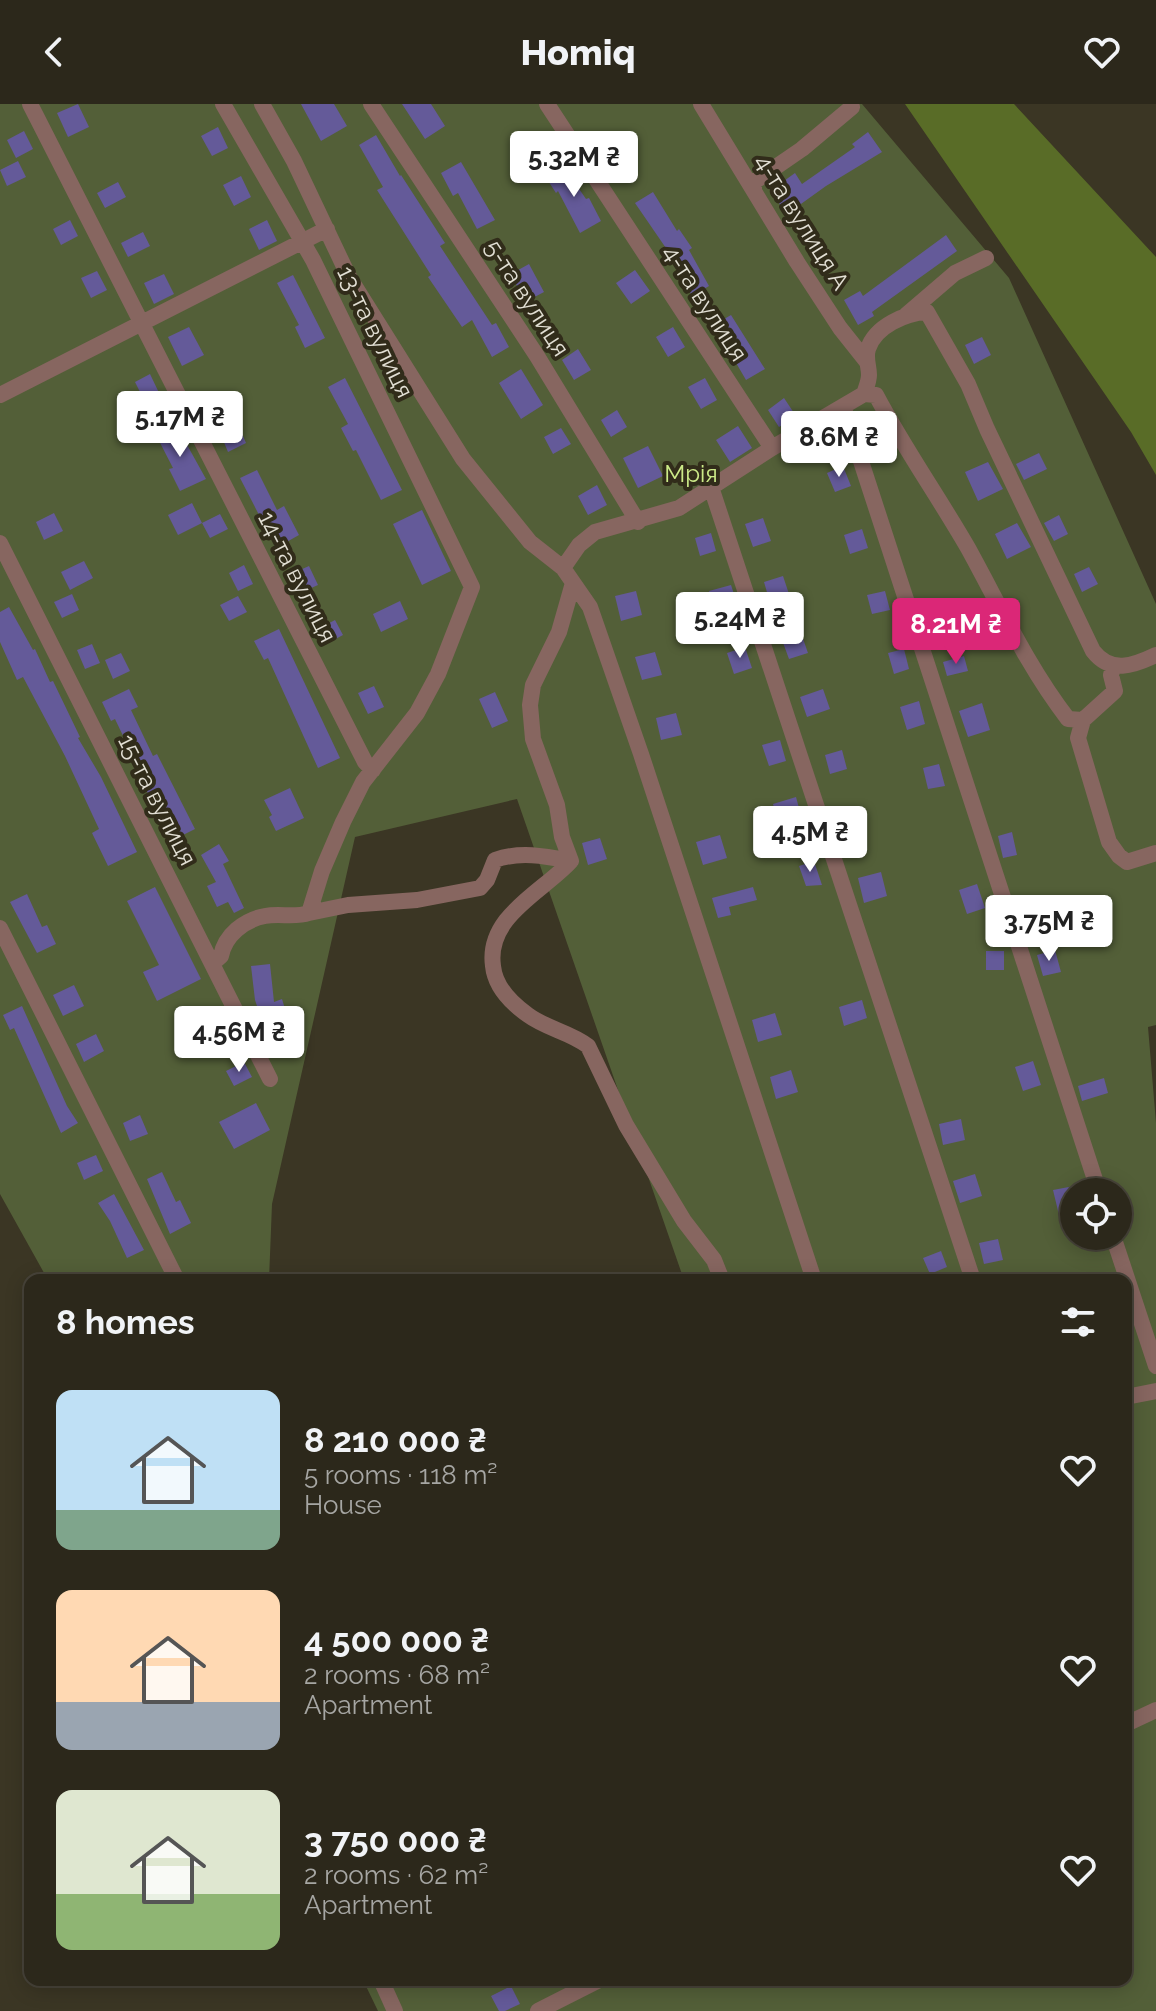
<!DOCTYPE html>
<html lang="en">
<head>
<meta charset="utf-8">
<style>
  body { margin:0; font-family:Raleway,sans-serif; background:#343024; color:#f1f3f6; height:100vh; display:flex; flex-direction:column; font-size:30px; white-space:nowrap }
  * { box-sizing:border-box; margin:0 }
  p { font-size:26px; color:#a6a6a3 }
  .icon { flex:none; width:44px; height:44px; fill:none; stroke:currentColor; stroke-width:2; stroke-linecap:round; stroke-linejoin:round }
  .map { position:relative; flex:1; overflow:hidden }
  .drawer { position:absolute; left:24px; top:1170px; width:1108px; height:712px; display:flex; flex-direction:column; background:#2c281b; border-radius:16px; box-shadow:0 4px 20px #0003,0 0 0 2px #48443a }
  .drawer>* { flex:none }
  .controls { position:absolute; left:1060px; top:1074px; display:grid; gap:16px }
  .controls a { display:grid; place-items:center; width:72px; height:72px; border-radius:50%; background:#2c281b; box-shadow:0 4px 20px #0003,0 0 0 2px #48443a; font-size:40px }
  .price { position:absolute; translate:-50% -68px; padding:0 18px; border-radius:8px; background:#fff; color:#222; font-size:26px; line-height:52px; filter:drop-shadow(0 2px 4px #0008) }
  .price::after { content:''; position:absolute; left:50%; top:48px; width:24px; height:18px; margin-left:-12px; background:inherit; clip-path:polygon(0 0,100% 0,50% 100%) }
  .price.selected { background:#db2777; color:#fff }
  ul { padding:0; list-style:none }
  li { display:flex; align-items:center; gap:24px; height:200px; padding:0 32px }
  li span { display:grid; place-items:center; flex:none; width:224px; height:160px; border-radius:16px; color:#555 }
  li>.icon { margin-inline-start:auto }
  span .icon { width:96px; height:96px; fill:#fffc; stroke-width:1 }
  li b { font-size:34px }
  h2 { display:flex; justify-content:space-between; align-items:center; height:96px; padding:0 32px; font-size:34px }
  header { display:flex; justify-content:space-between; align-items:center; height:104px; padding:0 32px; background:#2c281b; font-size:36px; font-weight:800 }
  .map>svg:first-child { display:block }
  .green { fill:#535f38; fill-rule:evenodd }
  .forest { fill:#596c27 }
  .building { fill:#645a99 }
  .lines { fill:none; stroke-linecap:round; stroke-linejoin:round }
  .minor { stroke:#876660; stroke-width:16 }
  .labels { text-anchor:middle; stroke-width:8; stroke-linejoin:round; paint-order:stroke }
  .street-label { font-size:24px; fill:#e2dfd4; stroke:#312c1a }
  .park-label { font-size:24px; fill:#ccea88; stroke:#312c1a }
</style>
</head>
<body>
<header><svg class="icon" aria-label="back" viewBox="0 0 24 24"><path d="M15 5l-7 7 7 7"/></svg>Homiq<svg class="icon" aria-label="heart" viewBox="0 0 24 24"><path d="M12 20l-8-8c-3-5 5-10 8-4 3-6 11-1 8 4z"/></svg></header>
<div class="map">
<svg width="1156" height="1907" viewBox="0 0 1156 1907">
  <rect width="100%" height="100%" fill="#3b3624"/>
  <!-- green -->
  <path class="green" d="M0,0H862L1009,174L1156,500V921L1148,923L1156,1019V1907H378L363,1876H1126V1176H684L517,695L355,733L272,1100L269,1176H48L0,1090ZM1074,1088H1118V1132H1074Z"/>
  <!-- forest -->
  <path class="forest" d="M905,0H1014L1156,153V371L1131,328Z"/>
  <!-- building -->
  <path class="building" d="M78,0L89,23L68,33L57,9Z
    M301,0H334L347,22L321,37Z
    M402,0H431L445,22L425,35Z
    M218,23L228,44L212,52L201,32Z
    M24,27L33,45L16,54L7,36Z
    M868,28L882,48L826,82L787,110L770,87L795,69L802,80L855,43L852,40Z
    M376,31L400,72L401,71L445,139L440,142L492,221L496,219L509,243L492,253L472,216L462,223L428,173L431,171L377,86L383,83L359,41Z
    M622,48L632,64L615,75L605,60Z
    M18,57L26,73L7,82L0,66Z
    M461,58L495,116L477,125L458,89L453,92L441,69Z
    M562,60L586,95L589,94L601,117L580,129L558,87L556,89L545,72Z
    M241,72L251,93L234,102L223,81Z
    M118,78L126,93L105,104L97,89Z
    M653,88L677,127L679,125L692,144L689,146L709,182L692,192L679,168L681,166L635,99Z
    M70,116L78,132L61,141L53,125Z
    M267,116L277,137L259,146L249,125Z
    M143,128L150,142L128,153L121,139Z
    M946,131L957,147L872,208L874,212L858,221L844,196L860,187L863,192Z
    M529,160L544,188L525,198L511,170Z
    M635,166L650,187L631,200L616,179Z
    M97,167L107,186L91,194L81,174Z
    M164,170L174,190L154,200L144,179Z
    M293,171L325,234L305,244L295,223L299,221L277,179Z
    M731,211L765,265L746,276L714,221Z
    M189,223L204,251L182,262L168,233Z
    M673,223L685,243L668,253L656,233Z
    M982,233L991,251L974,260L965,241Z
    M578,245L591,266L574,276L562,256Z
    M521,265L543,301L521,315L499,279Z
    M150,270L161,293L146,300L135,278Z
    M345,274L402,386L381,396L356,346L353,347L341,324L348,320L328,283Z
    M705,274L717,296L701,305L688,283Z
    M784,294L796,312L779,323L768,306Z
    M617,306L627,323L611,333L601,316Z
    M176,321L206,375L180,387L169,365L173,364L156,331Z
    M738,322L752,344L730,358L716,336Z
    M239,323L246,339L228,348L221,331Z
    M561,324L571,340L553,350L544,333Z
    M648,342L663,372L638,384L623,354Z
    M1039,349L1047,365L1024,376L1016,360Z
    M988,358L1003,385L978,397L965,368Z
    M843,362L851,382L835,388L827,369Z
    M257,366L277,406L284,402L299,431L276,444L240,374Z
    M597,381L607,401L588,411L578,392Z
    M192,399L202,419L178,431L168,411Z
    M422,406L451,467L422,481L393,420Z
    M54,409L63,427L44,436L36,418Z
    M220,410L228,425L210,434L202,419Z
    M1059,411L1068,430L1054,437L1044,419Z
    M763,414L771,437L753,443L745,420Z
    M1017,419L1031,443L1007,455L995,430Z
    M862,425L868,444L850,450L844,431Z
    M711,429L716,447L700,452L695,434Z
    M84,457L93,474L70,486L61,468Z
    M244,461L253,480L238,487L229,469Z
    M309,462L318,481L300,489L291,470Z
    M1089,463L1098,480L1082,488L1074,470Z
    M783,472L791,496L771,502L764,478Z
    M731,481L738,502L715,508L709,487Z
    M636,487L642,511L621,517L615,492Z
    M885,487L890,506L872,510L867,491Z
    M72,490L79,506L62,514L54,498Z
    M238,492L247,508L229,517L220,501Z
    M400,497L408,515L381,528L373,510Z
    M9,503L33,546L35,545L50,578L53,577L80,633L78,634L101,673L137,748L108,762L92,729L99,725L65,652L23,573L17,576L0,538V508Z
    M335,516L343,531L326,540L318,525Z
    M279,525L340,654L318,664L268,554L264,556L254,537Z
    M801,529L808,549L789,555L782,536Z
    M92,540L100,559L85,565L77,546Z
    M745,543L752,564L734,570L727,549Z
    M904,545L909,565L894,570L888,549Z
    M655,548L662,571L642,576L635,553Z
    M121,549L130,567L113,575L105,556Z
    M964,552L968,567L947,572L943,558Z
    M374,582L384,603L368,610L358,589Z
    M129,585L138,603L131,606L153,652L157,650L195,725L175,735L159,699L154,701L134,662L137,661L115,615L111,617L102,598Z
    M823,585L830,605L807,613L800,593Z
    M495,588L508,617L492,624L479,595Z
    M919,597L925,620L907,626L900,603Z
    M982,599L990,626L968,633L959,607Z
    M676,609L682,631L661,636L656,614Z
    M780,636L786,657L769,662L762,641Z
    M842,646L847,665L830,670L825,651Z
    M939,660L945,682L928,685L923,664Z
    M290,684L304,714L276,727L269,713L272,711L264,696Z
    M796,693L802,715L779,721L773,700Z
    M860,705L867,726L847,733L839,713Z
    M1012,728L1017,751L1003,754L998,732Z
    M720,731L727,754L703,761L696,738Z
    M600,734L607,755L588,761L582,739Z
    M219,740L229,757L223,760L244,804L234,809L228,798L217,803L207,782L216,778L201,751Z
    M814,757L822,781L806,782L799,762Z
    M881,768L887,792L864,799L858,774Z
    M977,780L985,804L967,810L959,786Z
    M155,783L201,875L157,897L143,868L159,861L127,797Z
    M753,783L757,796L729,803L731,811L718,814L712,794Z
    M27,790L42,823L47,821L56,840L37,849L10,798Z
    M1055,846L1061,868L1043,872L1037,851Z
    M986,847H1004V866H986Z
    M270,860L274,898L282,895L288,915L264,923L255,896L251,862Z
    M74,881L84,902L63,912L53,891Z
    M862,896L867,914L844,922L839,903Z
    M22,902L67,1002L78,1019L61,1029L14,924L10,926L3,911Z
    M218,906L227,922L209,932L200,915Z
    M775,909L782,931L758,938L752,916Z
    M96,930L104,947L84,958L76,940Z
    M1033,957L1041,981L1023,987L1015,963Z
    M244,958L252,973L234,982L226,967Z
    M791,966L798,988L776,995L770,973Z
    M1104,974L1108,989L1082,997L1078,982Z
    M256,999L270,1026L234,1045L219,1018Z
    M140,1011L148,1030L130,1037L123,1019Z
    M961,1015L965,1036L943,1041L939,1020Z
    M96,1051L103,1067L84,1076L77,1059Z
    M162,1068L176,1098L180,1096L191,1119L170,1130L147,1075Z
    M975,1070L982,1092L960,1099L953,1077Z
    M1074,1082V1107L1059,1111L1053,1086Z
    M114,1090L144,1146L127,1154L110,1117L98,1099Z
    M998,1135L1003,1156L984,1160L979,1139Z
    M941,1147L947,1163L930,1170L923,1154Z
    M511,1882L520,1900L505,1907H499L491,1892Z"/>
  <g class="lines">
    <!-- minor -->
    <path class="minor" d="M30,0L365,658L373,666
      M262,0L294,57L349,173L463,355L530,438L563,464L590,503L641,650L814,1176
      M371,0L537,252L638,418
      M547,0L772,344
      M701,0L797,158L840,224L867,258
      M754,86V78L802,45L852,3
      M906,211L955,169L986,154
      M864,290L876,291C904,344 938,392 968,444C1000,502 1027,562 1068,615L1083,616
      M0,291L327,125
      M843,302L1099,1088
      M711,383L973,1176
      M0,439L270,975
      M563,464L579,441L595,428L679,404L772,344L864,290C866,284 869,277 869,271C869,262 865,254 868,245C875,222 906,209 927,208L968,280L987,325L1093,547C1111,570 1133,562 1156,551
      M1113,563L1111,571L1115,587L1083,616L1078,634L1109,738L1119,752L1127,758L1156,749
      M571,757C543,788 486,812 493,862C495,882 511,899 528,911C547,925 570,928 588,942L626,1021L684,1117L714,1156L722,1176
      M309,809L348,801L417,796L480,784L487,776L495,756C520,747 545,752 571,757L562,733L557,701L533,635L530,601L533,581L559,528L573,479
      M0,824L177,1176
      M213,859L221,852C225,831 244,816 265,812C280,809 294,814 309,809L322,767L343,718L363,678L417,609L438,570L472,483L313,156L223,0
      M1113,1132L1156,1262
      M1126,1293L1156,1287
      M1126,1620L1156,1606
      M381,1876L395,1907
      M538,1907L599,1876"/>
  </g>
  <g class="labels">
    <!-- street labels -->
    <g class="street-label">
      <text transform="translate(802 118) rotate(58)" y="8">4-та вулиця А</text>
      <text transform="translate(527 194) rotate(57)" y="8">5-та вулиця</text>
      <text transform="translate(705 199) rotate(57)" y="8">4-та вулиця</text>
      <text transform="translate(375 228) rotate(64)" y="8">13-та вулиця</text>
      <text transform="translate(297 473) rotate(63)" y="8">14-та вулиця</text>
      <text transform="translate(157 696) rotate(63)" y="8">15-та вулиця</text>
    </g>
    <!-- park labels -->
    <g class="park-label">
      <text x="691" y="378">Мрія</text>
    </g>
  </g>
</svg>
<div class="controls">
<a><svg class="icon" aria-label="locate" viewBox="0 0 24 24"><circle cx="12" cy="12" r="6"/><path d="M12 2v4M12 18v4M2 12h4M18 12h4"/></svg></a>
</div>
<b class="price" style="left:574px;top:95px">5.32M ₴</b>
<b class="price" style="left:180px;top:355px">5.17M ₴</b>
<b class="price" style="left:839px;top:375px">8.6M ₴</b>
<b class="price" style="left:740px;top:556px">5.24M ₴</b>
<b class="price selected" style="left:956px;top:562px">8.21M ₴</b>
<b class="price" style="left:810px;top:770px">4.5M ₴</b>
<b class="price" style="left:1049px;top:859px">3.75M ₴</b>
<b class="price" style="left:239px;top:970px">4.56M ₴</b>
<section class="drawer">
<h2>8 homes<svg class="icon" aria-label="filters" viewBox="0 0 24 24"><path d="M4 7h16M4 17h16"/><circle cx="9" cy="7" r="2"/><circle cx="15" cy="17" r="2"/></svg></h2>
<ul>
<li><span style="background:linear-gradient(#bfe0f5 75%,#7fa58c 0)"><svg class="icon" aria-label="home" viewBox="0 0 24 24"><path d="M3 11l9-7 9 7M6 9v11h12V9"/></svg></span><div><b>8 210 000 ₴</b><p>5 rooms · 118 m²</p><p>House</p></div><svg class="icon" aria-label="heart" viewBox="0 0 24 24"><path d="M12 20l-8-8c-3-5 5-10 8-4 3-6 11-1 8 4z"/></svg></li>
<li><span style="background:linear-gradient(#ffd9b3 70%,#9aa5b1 0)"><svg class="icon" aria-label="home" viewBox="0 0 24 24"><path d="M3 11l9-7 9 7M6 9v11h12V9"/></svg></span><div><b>4 500 000 ₴</b><p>2 rooms · 68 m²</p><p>Apartment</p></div><svg class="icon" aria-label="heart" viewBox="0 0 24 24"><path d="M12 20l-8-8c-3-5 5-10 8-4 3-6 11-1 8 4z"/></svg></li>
<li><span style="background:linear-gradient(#dfe7d0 65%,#8fb573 0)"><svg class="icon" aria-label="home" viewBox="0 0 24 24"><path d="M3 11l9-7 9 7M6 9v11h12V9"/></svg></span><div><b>3 750 000 ₴</b><p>2 rooms · 62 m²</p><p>Apartment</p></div><svg class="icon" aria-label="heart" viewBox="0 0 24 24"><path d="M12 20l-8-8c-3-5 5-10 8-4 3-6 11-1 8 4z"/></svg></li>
</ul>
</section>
</div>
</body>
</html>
